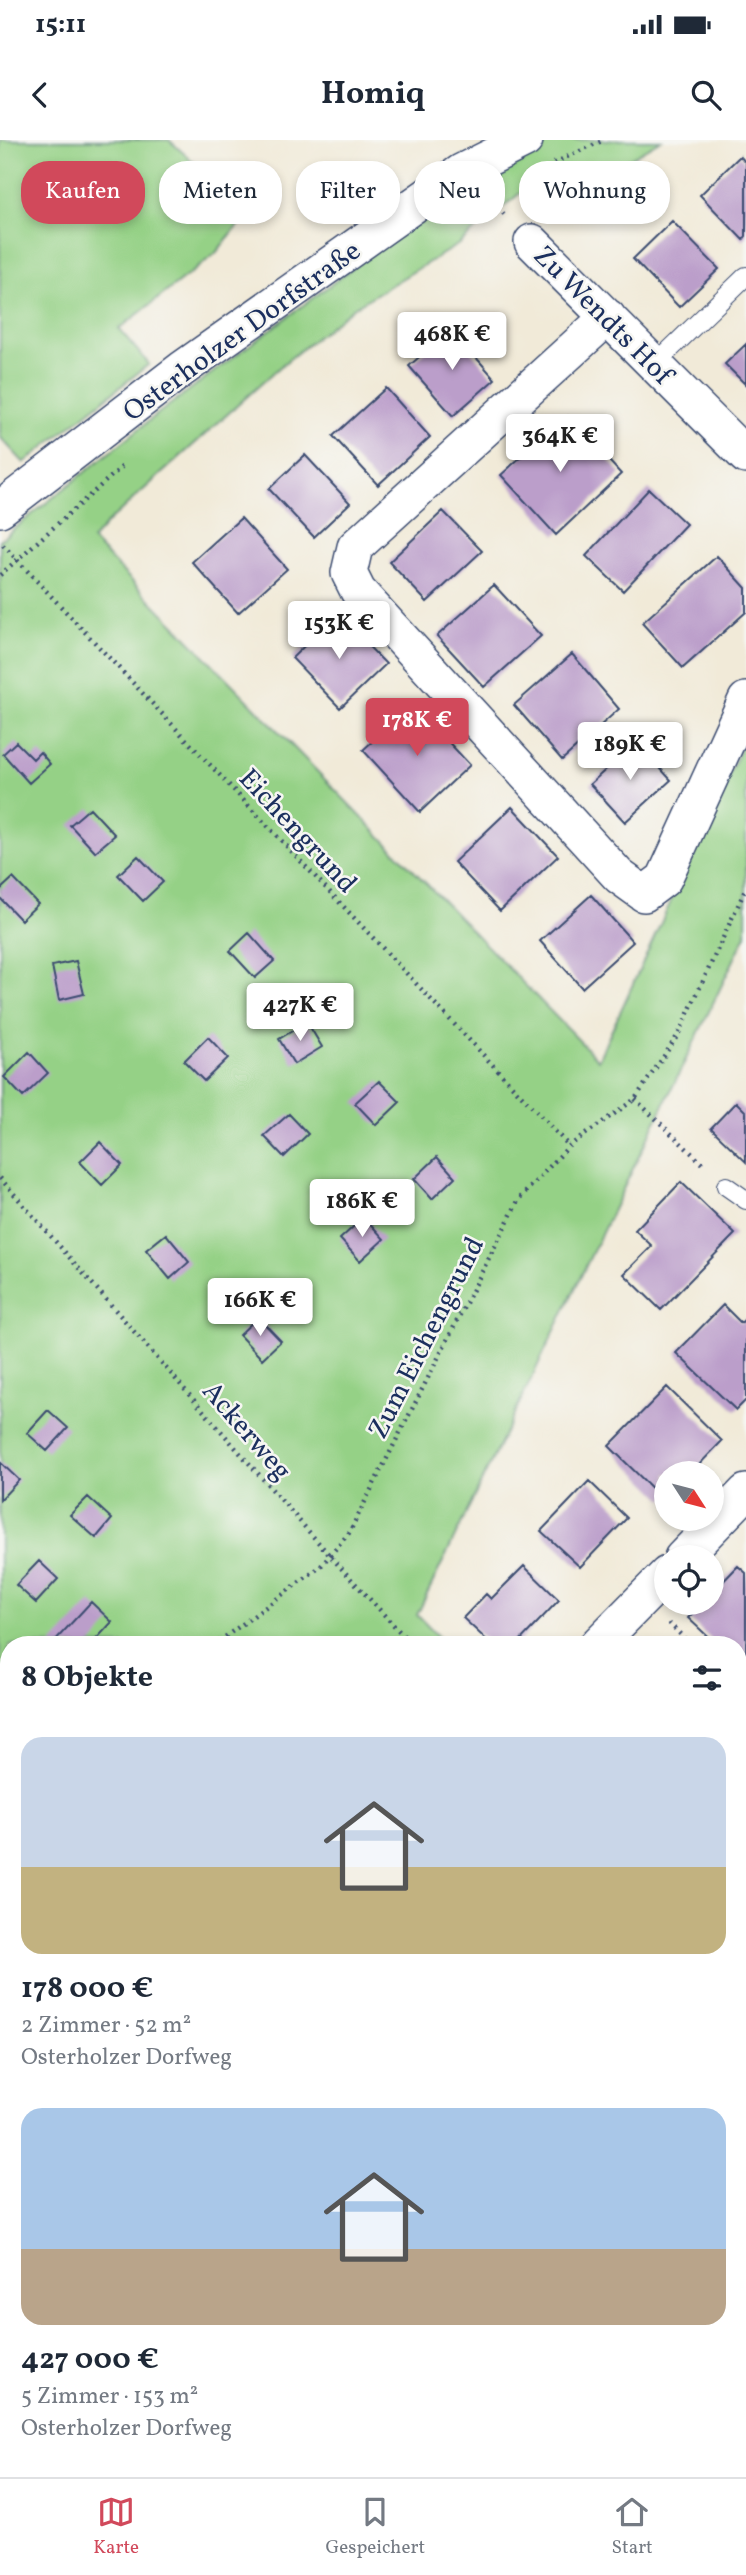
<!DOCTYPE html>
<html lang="de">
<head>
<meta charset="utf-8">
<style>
  body { margin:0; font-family:Vollkorn,serif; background:#f6f6f7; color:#1f2937; height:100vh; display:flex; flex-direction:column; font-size:26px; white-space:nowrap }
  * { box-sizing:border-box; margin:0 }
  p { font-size:23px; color:#747a83 }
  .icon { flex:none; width:38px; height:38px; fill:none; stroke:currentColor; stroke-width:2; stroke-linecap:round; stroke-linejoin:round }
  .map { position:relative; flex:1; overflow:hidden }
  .drawer { position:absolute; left:0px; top:1496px; width:747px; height:842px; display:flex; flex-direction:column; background:#fff; border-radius:28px 28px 0 0; box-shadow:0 4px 10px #0003 }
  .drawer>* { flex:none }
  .banner { position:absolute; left:21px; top:21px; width:705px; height:63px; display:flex; gap:14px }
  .needle { width:46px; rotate:126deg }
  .fabs { position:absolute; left:654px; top:1321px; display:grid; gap:14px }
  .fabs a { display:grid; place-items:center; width:70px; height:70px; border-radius:50%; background:#fff; box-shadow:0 4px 10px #0003; font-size:35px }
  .price { position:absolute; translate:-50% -60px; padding:0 16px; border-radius:7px; background:#fff; color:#222; font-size:23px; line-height:46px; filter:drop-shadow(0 2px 4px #0008) }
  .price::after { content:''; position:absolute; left:50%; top:42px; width:21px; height:16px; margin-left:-10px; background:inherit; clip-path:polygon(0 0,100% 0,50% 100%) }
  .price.on { background:#d1495b; color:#fff }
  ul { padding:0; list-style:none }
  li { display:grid; align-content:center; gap:14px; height:371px; padding:0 21px }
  li span { display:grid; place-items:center; height:217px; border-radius:21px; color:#555 }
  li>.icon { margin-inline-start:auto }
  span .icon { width:126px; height:126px; fill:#fffc; stroke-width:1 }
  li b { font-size:30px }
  h2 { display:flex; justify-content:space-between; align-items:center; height:84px; padding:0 21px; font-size:30px }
  .pill { padding:0 24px; border-radius:28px; background:#fff; box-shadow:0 4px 10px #0003; font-size:24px; line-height:63px }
  .pill.on { background:#d1495b; color:#fff }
  .status { display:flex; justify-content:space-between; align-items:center; height:49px; padding:0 35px; background:#fff; direction:ltr }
  .status svg { height:19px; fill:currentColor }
  header { display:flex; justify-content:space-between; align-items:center; height:91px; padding:0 21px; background:#fff; font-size:32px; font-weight:700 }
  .dock { display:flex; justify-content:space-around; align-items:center; height:98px; border-top:2px solid #e0e1e3; background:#fff; font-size:19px; color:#747a83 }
  .dock a { display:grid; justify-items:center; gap:4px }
  .dock .on { color:#d1495b }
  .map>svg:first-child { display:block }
  .green { fill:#95d186; stroke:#588072; stroke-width:2 }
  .building { fill:#bb9eca }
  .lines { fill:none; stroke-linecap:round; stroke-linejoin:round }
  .service-casing { stroke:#3b4b70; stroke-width:20 }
  .minor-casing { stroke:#3b4b70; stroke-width:38 }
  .path { stroke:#3b4b70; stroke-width:4.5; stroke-dasharray:2 5; stroke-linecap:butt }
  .service { stroke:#fff; stroke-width:18 }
  .minor { stroke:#fff; stroke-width:35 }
  .labels { text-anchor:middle; stroke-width:5; stroke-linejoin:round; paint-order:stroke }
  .street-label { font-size:28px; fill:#1b2f5e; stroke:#f6f6f2 }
</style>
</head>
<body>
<div class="status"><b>15:11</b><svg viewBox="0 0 49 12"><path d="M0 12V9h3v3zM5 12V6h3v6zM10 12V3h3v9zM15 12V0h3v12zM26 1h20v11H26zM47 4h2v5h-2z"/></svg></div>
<header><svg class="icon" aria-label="back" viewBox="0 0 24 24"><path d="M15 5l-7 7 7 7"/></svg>Homiq<svg class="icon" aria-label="search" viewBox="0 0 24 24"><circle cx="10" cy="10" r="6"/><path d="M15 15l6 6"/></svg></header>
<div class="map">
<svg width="746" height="2337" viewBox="0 0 746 2337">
  <rect width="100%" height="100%" fill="#f6f6f2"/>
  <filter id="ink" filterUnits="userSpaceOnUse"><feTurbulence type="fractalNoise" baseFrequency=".0143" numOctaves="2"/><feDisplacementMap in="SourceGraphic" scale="14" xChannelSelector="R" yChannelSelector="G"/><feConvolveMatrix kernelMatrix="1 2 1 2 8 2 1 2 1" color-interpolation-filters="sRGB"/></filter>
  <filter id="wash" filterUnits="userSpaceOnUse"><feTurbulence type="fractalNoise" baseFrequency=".00686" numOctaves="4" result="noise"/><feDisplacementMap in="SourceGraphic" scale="28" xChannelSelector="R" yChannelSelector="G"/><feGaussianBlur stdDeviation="1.57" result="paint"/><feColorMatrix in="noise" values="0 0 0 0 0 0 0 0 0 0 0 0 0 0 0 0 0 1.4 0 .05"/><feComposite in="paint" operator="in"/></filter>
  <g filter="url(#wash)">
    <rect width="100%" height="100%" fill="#f1ead8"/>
    <!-- green -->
    <path class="green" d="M0,0H169L249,72L215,114L119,189L149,224L24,323L0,297Z
      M549,0H661L552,64L531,44L459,104L353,168L282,225L109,381L92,400L598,920L746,598V795L417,1475L446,1505H9V1767L0,1773V400L160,272L437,65L505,20Z
      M0,1975L9,1984V2060L0,2051Z
      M259,2329H395L402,2337H266Z"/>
    <g id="blocks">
      <!-- building -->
      <path class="building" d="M740,16L746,23V96L743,100L700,55Z
        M672,81L719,129L679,167L633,119Z
        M451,189L495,239L453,276L409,226Z
        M746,204V245L725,224Z
        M386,248L430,297L378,345L333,296Z
        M568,276L621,334L556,395L501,335L523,315L517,309L540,287L547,295Z
        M305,315L350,363L314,397L269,349Z
        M649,349L686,384L623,451L586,416Z
        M443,371L482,411L427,462L389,422Z
        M241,378L287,429L238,473L192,422Z
        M717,416L746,448V472L683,528L642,483Z
        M494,445L541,496L484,547L437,496Z
        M337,474L386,524L340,568L292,518Z
        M572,514L619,569L562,620L514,565Z
        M413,564L470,625L420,672L363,610Z
        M16,602L33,619L40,612L50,624L29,643L3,614Z
        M636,602L671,640L625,682L590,644Z
        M512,667L558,716L500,771L454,722Z
        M90,668L115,695L95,712L70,685Z
        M138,716L163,742L143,761L118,735Z
        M13,738L38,764L21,780L0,758V750Z
        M591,755L633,802L582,848L540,801Z
        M249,793L274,821L255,838L230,811Z
        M76,821L84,854L59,860L52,826Z
        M307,882L322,907L294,924L279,899Z
        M208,897L228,918L204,941L184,921Z
        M29,912L48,933L23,957L4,937Z
        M379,941L400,962L376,985L355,963Z
        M736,962L746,972V1022L711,988Z
        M289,974L308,994L284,1017L264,996Z
        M100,1002L122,1025L102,1045L80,1022Z
        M437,1017L455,1037L432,1059L414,1039Z
        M681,1042L735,1094L661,1170L624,1134L652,1106L635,1090Z
        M364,1077L384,1099L360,1121L340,1099Z
        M166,1094L189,1122L170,1139L146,1110Z
        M723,1165L741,1183L746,1178V1260L736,1270L676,1213Z
        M258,1177L281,1201L262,1219L239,1195Z
        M667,1247L722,1301L690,1334H667V1357L664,1360L609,1306Z
        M48,1270L68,1288L47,1311L27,1293Z
        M0,1322L19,1340L0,1360Z
        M589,1341L627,1378L580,1427L541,1391Z
        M88,1357L112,1379L96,1398L70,1375Z
        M39,1421L58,1439L36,1463L16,1445Z
        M524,1426L559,1460L516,1505H492L463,1478L486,1454L491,1459Z
        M738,1426L746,1433V1533L738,1526V1505H717L688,1478L702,1463H712V1453Z
        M91,1462L112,1482L91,1505H51Z
        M746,1661V1710L738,1718V1669Z
        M746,1779V1824L738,1816V1789Z
        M6,1857L9,1860V1954L0,1945V1862Z
        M9,2200V2329H124L116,2337H0V2208Z
        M396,2329H516L524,2337H404Z"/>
    </g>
  </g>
  <g filter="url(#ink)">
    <use href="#blocks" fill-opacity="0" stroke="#3b4b70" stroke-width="2"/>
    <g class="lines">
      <!-- service casing -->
      <g class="service-casing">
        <path id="service" d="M655,224L746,136
          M726,1046L746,1060
          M738,2199L746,2200
          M552,2329L560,2337
          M655,2337L660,2332L657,2329"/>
      </g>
      <!-- minor casing -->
      <g class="minor-casing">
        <path id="minor" d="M532,102L746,316
          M608,177L355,407L349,433L358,451L619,736L644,754L664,739L746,560
          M0,369L182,229L417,63L461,32L525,0
          M682,1418L746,1352
          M597,1505L667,1434
          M738,1870L746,1879
          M0,2147L9,2139"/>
      </g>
      <!-- path -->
      <path class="path" d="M554,23L604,0
        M488,58L507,77
        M3,405L569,1006
        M0,435L125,324
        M635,959L705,1026
        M0,1038L331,1417L412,1505
        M669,1483L691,1505
        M214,1505L320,1427L349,1393L519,1059L569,1006L635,959L678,895L746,748
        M738,1551L746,1558
        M0,1640L9,1635
        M0,1718L9,1710
        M0,2010L9,2019
        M303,2329L310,2337"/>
      <!-- service -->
      <use href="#service" class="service"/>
      <!-- minor -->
      <use href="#minor" class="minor"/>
    </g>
  </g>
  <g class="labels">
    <!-- street labels -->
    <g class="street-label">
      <text transform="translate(604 174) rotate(45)" y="10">Zu Wendts Hof</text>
      <text transform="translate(241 190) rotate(-36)" y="10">Osterholzer Dorfstraße</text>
      <text transform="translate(299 690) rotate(47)" y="10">Eichengrund</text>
      <text transform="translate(425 1197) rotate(-63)" y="10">Zum Eichengrund</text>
      <text transform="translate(248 1290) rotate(49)" y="10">Ackerweg</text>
    </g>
  </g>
</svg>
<div class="fabs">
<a><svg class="needle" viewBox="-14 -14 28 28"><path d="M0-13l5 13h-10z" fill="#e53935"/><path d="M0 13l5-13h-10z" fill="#747a83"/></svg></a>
<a><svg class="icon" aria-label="locate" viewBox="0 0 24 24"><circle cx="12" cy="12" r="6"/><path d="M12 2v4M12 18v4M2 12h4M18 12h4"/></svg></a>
</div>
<b class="price" style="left:452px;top:232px">468K €</b>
<b class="price" style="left:560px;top:334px">364K €</b>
<b class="price" style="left:339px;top:521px">153K €</b>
<b class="price on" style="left:417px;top:618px">178K €</b>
<b class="price" style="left:630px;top:642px">189K €</b>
<b class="price" style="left:300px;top:903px">427K €</b>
<b class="price" style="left:362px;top:1099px">186K €</b>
<b class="price" style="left:260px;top:1198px">166K €</b>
<div class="banner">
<a class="pill on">Kaufen</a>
<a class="pill">Mieten</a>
<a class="pill">Filter</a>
<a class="pill">Neu</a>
<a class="pill">Wohnung</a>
</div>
<section class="drawer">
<h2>8 Objekte<svg class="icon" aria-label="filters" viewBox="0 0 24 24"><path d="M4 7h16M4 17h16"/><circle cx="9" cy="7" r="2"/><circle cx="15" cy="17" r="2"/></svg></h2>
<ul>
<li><span style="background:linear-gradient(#c9d6e8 60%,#c2b280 0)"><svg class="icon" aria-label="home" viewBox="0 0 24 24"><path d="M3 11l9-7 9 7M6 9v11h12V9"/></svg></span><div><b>178 000 €</b><p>2 Zimmer · 52 m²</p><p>Osterholzer Dorfweg</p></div></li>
<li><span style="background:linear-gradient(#a9c7e8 65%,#b9a48a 0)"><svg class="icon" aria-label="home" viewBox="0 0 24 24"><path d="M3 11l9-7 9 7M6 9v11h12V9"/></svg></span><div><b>427 000 €</b><p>5 Zimmer · 153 m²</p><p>Osterholzer Dorfweg</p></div></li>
</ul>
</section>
</div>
<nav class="dock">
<a class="on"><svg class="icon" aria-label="map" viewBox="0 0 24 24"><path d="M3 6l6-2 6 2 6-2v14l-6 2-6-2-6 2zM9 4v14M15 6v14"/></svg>Karte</a>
<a><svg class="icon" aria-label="saved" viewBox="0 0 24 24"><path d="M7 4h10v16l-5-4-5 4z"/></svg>Gespeichert</a>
<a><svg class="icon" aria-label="home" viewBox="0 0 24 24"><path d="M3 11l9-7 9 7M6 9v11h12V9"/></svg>Start</a>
</nav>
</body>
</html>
